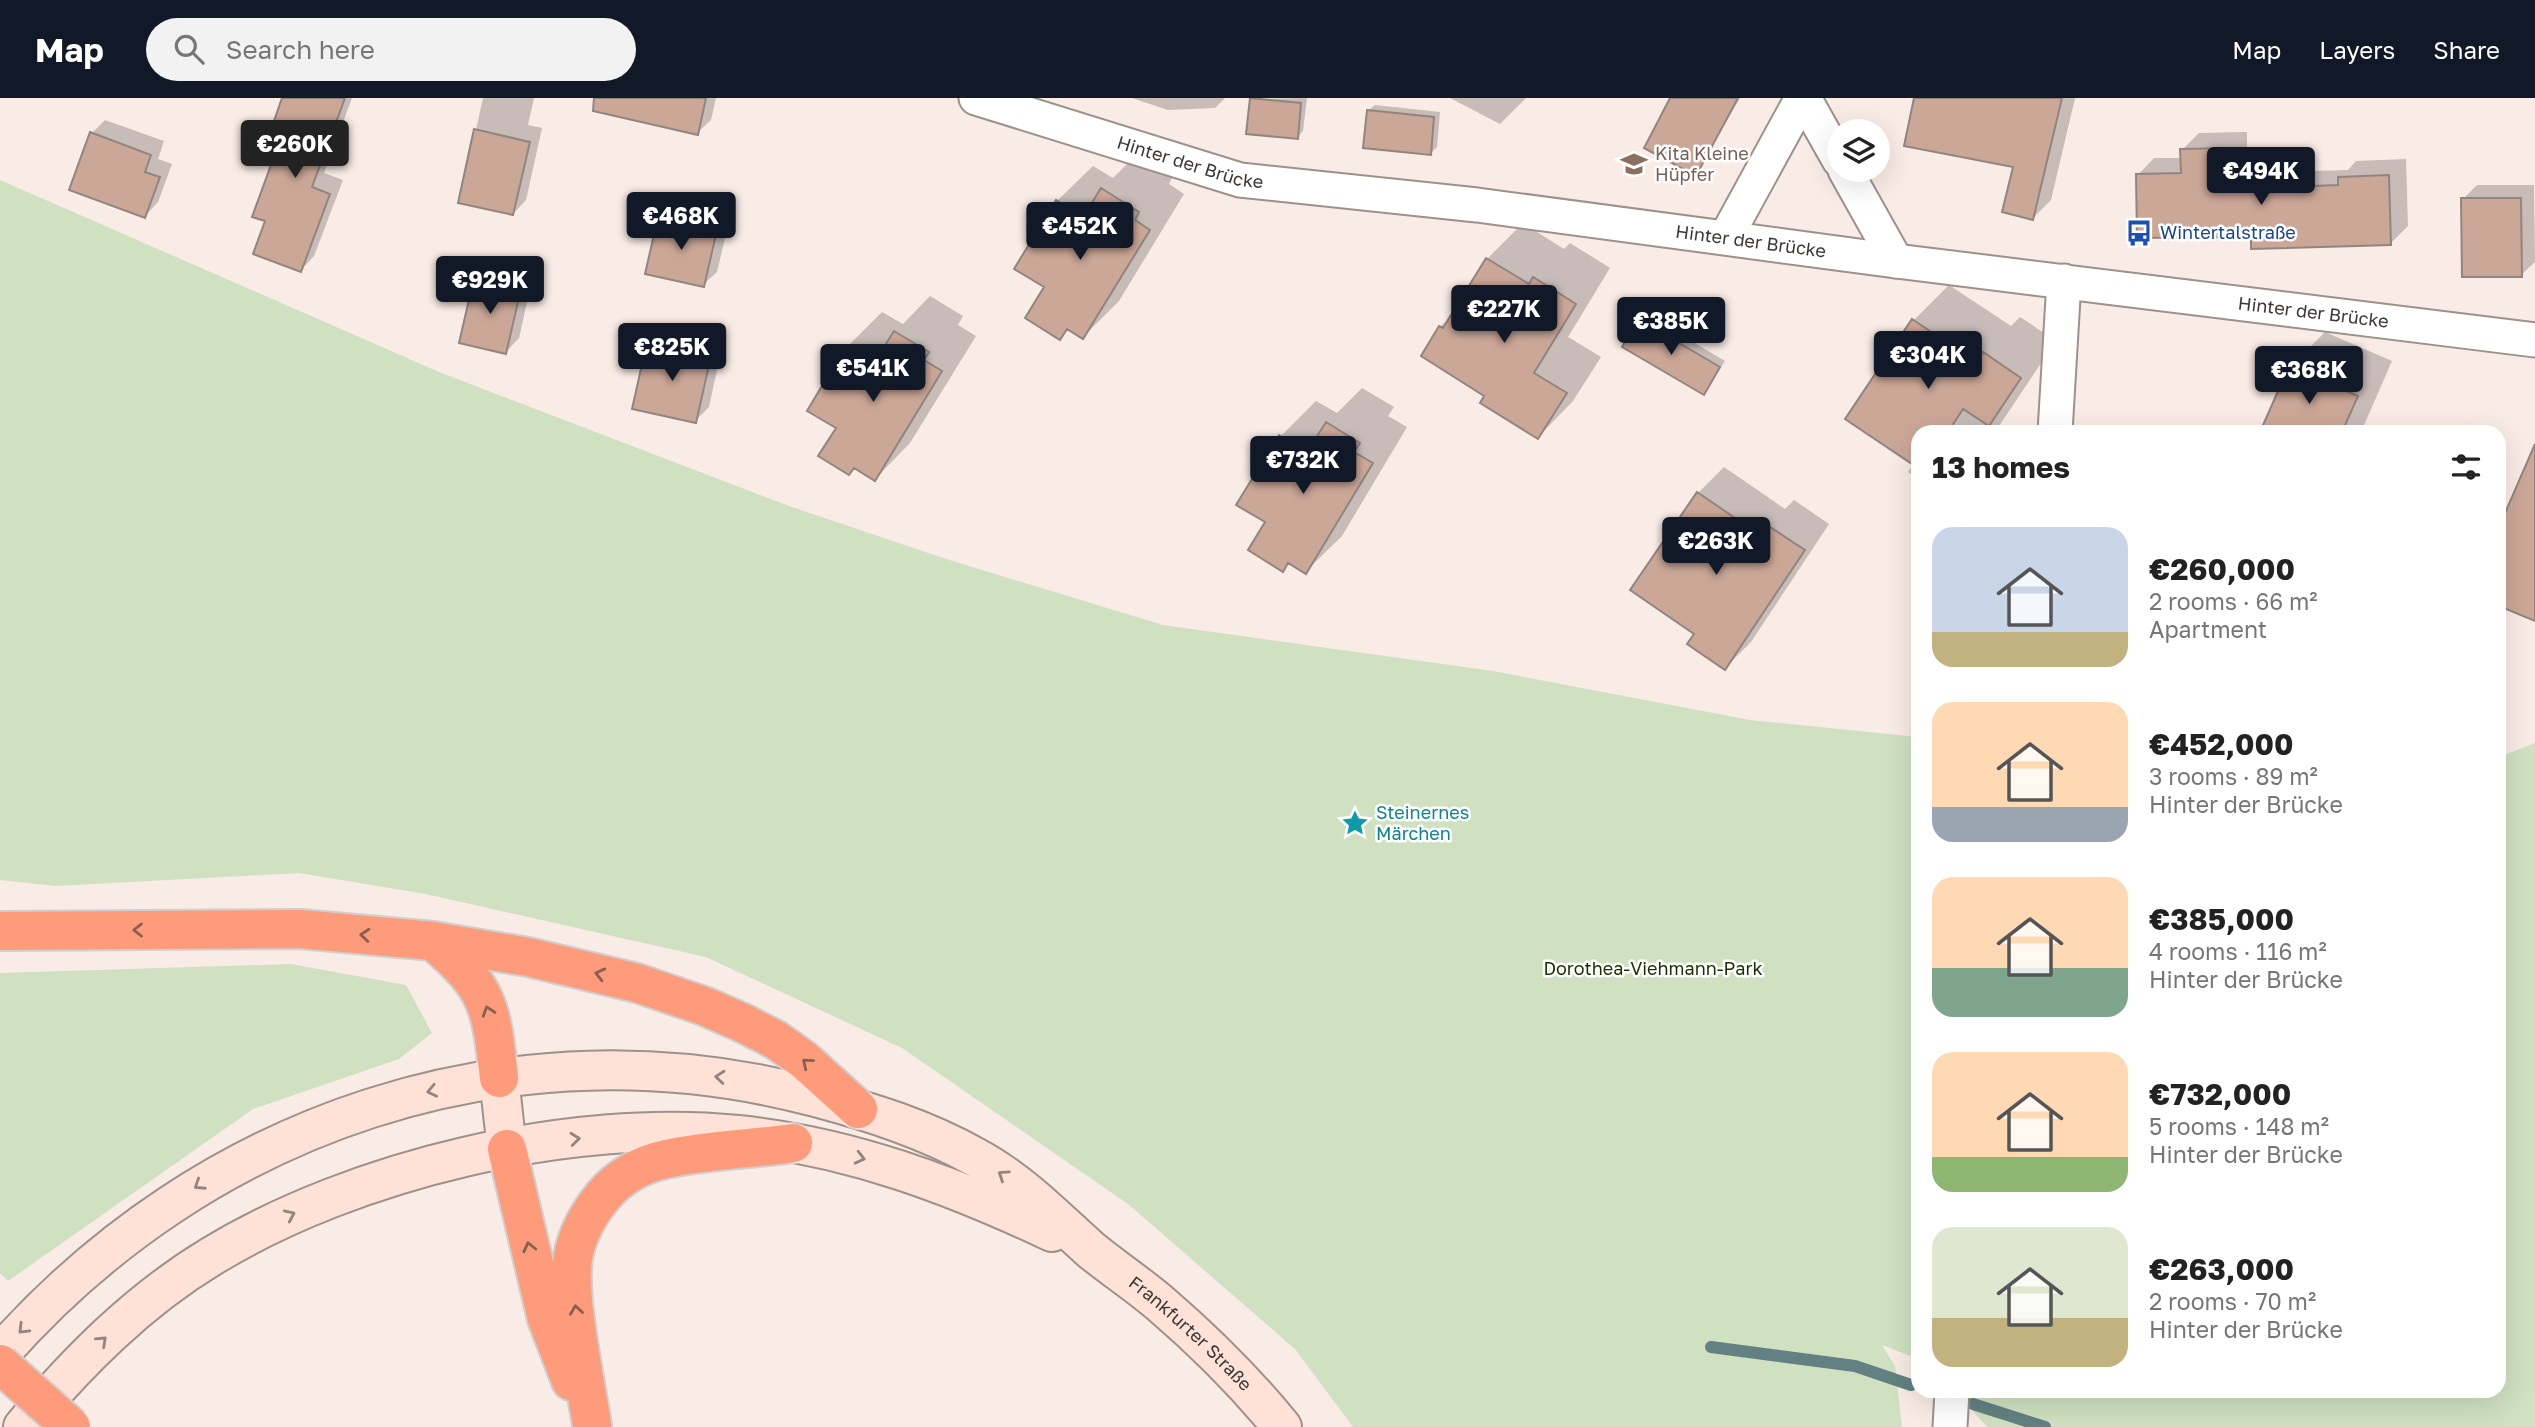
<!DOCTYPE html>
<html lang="en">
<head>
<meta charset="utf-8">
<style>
  body { margin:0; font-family:"Golos Text",sans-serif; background:#f2f2f2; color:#222; height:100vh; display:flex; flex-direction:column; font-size:26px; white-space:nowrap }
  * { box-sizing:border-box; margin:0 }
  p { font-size:23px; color:#767676 }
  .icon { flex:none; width:38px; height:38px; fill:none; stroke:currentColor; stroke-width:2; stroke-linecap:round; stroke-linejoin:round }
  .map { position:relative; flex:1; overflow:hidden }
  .panel { position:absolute; left:1911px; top:327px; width:595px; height:973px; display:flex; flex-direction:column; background:#fff; border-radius:21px; box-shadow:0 7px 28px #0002 }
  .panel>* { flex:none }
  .buttons { position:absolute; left:1827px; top:21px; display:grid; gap:14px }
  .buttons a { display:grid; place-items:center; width:63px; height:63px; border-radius:50%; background:#fff; box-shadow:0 7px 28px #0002; font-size:35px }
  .price { position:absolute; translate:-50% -60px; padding:0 16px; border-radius:7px; background:#111827; color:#fff; font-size:23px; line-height:46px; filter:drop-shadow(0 2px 4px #0008) }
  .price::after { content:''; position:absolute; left:50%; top:42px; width:21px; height:16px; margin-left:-10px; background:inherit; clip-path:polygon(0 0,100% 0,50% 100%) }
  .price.current { background:#222; color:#fff }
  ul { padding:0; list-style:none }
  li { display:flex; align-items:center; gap:21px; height:175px; padding:0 21px }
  li span { display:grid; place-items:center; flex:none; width:196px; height:140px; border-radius:21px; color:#555 }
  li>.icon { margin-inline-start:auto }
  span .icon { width:84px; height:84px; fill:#fffc; stroke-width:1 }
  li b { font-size:30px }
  h2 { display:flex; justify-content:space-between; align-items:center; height:84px; padding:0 21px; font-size:30px }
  header { display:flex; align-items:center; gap:42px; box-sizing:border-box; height:98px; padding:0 35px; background:#111827; color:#fff }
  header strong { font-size:33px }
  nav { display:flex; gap:38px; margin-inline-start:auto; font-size:24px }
  .search { width:490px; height:63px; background:#f2f2f2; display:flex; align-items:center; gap:18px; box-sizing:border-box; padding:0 24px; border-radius:38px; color:#767676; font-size:26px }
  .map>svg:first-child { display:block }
  .green { fill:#cfe1c1 }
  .shadow { fill:#0003 }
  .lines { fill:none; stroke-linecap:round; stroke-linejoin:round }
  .stream { stroke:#638182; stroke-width:12 }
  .building { fill:#cba797; stroke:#918580; stroke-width:2 }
  .minor-casing { stroke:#9d918c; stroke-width:37 }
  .secondary-casing { stroke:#9d918c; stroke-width:42 }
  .motorway-casing { stroke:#d0cfcf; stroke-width:42 }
  .minor { stroke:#fff; stroke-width:33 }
  .secondary { stroke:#fee1d7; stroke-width:38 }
  .motorway { stroke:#fd9b7b; stroke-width:38 }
  .motorway-bridge-casing { stroke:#d0cfcf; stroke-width:42; stroke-linecap:butt }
  .motorway-bridge { stroke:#fd9b7b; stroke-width:38 }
  .oneway { stroke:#895f51 }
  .oneway2 { stroke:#93847e }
  .labels { text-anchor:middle; stroke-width:5; stroke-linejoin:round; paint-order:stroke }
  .education-label { font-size:18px; fill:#785e54; stroke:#fff; text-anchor:start }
  .street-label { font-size:18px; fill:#3c3735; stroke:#fff }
  .transit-label { font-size:18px; fill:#164399; stroke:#fff; text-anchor:start }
  .culture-label { font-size:18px; fill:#0d838f; stroke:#fff; text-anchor:start }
  .park-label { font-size:18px; fill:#1b3000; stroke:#fff }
</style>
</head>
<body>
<header>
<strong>Map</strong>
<div class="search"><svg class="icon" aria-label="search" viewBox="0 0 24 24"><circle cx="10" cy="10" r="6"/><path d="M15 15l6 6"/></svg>Search here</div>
<nav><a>Map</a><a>Layers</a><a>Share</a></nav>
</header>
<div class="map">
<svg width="2535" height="1329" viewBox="0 0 2535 1329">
  <rect width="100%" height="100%" fill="#f9ebe5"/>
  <!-- green -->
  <path class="green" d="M0,82L439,274L789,408L946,461L1163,527L1493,573L1750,622L1918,639V1261L1882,1247L1895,1268L1902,1329H1353L1295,1251L1128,1106L902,950L706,859L426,796L299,775L56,788L0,782Z
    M2535,645V1329H1987L1955,1293H2499V659Z
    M291,866L406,887L432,935L399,961L253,1011L8,1183L0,1175V875Z"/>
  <!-- shadow -->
  <path class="shadow" d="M284,0H352L324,75L343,82L314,158L301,172L267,122L282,44Z
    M483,0H534L528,27L542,30L526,102L513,116L460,104Z
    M649,0H716L711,22L697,35Z
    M1132,0H1225L1215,10L1168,12Z
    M1307,0L1303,33L1297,39L1252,1Z
    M1450,0H1526L1500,26Z
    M1672,0H1740L1696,75Z
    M1916,0H2075L2051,102L2033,120L2015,67Z
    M1375,7L1440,14L1437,49L1431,55L1368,13Z
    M105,22L164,43L158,61L172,66L158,104L145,118L92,35Z
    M2247,34V75L2348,72L2356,63L2406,61L2408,128L2391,145L2253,137L2138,77L2154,60H2182V52L2199,35Z
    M1137,56L1173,78L1169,86L1184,96L1119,203L1083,239L1069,230L1060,239L1047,189L1057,103L1093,68L1113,80Z
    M2477,87H2534L2535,164L2521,177L2463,101Z
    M673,107L730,119L717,174L703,187L659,120Z
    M1523,125L1564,151L1570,145L1610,170L1568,239L1601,259L1573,303L1538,339L1487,297L1440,229L1454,216L1487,161Z
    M489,168L533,177L519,240L506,254L476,181Z
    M1949,187L2011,228L2020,219L2056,243L1995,334H1918V381L1908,374L1914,365V222Z
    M930,198L963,218L958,227L976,238L910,345L875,381L838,329L847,249L882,214L903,226Z
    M1646,216L1725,263L1704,295L1624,248Z
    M662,231L723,244L709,309L695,323L648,244Z
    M2325,234L2392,263L2361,334H2261L2290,269Z
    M1362,290L1394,309L1388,318L1407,329L1342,438L1306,473L1291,464L1283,471L1267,424L1281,338L1316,303L1337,315Z
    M1724,369L1785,411L1794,402L1829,426L1751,544L1725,570L1697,535L1698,395Z"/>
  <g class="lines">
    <!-- stream -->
    <path class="stream" d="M1711,1249L1855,1268L1911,1287
      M1973,1306L2045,1329"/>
  </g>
  <!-- building -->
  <path class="building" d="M282,0H345L312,89L330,96L301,174L253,156L265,123L252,119L279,45L268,40Z
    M594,0H706L698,37L593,13Z
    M1250,0L1301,5L1298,41L1246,36Z
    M1670,0H1738L1696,78L1644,50Z
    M1914,0H2062L2033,122L2002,114L2013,69L1904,48Z
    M1367,12L1434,19L1431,57L1363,50Z
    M474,31L530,44L513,117L458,105Z
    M90,34L151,57L145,74L160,79L145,120L69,92Z
    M2230,50L2231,91L2338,87V79L2389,77L2391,147L2251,151V139L2137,140L2136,76L2181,75L2180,51Z
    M1101,90L1139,114L1135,122L1150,132L1083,241L1067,231L1060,242L1025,220L1044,189L1014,171L1056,102L1083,119Z
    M2461,100H2521L2522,179H2462Z
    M658,119L717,132L704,189L645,176Z
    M1486,160L1529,186L1533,179L1576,206L1534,275L1567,295L1538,341L1480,305L1484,298L1421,258L1439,228L1443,230Z
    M474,180L521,191L506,256L459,245Z
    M1638,221L1720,269L1704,297L1622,249Z
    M1912,221L1976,264L1983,254L2021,280L1989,328L1963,311L1948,334H1918V370L1845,321Z
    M894,233L929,254L924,262L942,273L875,383L854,370L849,377L818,358L836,330L807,313L846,248L874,265Z
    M647,244L711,258L696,325L632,311Z
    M2289,268L2358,298L2342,334H2260Z
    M1326,324L1360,345L1354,354L1373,365L1306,476L1288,465L1283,474L1248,452L1265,424L1236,407L1279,337L1307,354Z
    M2535,346V523L2499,508V429Z
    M1697,394L1760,437L1767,427L1805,452L1725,572L1687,546L1694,536L1630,492Z"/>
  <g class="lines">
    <!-- minor casing -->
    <g class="minor-casing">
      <g id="minor">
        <path id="s1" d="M976,0L1240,82L1477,107L1896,163L2535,242"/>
        <path d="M1804,0L1839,62"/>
        <path d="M1845,72L1896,163"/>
        <path d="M1726,139L1802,0"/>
        <path d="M2055,334L2064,183"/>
        <path d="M1950,1329L1952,1293"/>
      </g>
    </g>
    <!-- secondary casing -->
    <g class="secondary-casing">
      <g id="secondary">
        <path d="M499,980L507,1051"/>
        <path id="s2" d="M0,1256C205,1023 513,919 815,999C871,1014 925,1031 975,1059C1020,1083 1054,1119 1091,1152C1114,1171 1139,1187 1162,1207C1205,1244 1246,1285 1282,1329"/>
        <path d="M23,1329C78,1263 139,1202 212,1158C355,1071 572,1020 738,1037C849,1048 952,1087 1052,1134"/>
      </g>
    </g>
    <!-- motorway casing -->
    <g class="motorway-casing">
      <path id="motorway" d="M0,833L300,831L433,843L528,859L637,885L704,908L743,925L776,942L804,962L858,1011
        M433,843C490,891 491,909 499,980
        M507,1051L547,1221L571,1283
        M592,1328C586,1285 565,1193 574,1154C579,1132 589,1115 603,1098C619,1079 642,1066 666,1061C707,1052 751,1051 793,1045"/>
    </g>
    <!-- minor -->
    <use href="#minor" class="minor"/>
    <!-- secondary -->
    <use href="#secondary" class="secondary"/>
    <!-- motorway -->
    <use href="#motorway" class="motorway"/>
    <!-- motorway-bridge casing -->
    <g class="motorway-bridge-casing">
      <path id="motorway-bridge" d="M0,1266L71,1329"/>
    </g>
    <!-- motorway-bridge -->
    <use href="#motorway-bridge" class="motorway-bridge"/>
  </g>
  <!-- one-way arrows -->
  <defs><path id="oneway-chevron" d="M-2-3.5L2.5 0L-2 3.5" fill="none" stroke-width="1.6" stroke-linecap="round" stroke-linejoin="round" transform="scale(1.75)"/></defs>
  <g class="oneway">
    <use href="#oneway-chevron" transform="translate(138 832) rotate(180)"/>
    <use href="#oneway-chevron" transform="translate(365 837) rotate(-175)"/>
    <use href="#oneway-chevron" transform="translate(600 876) rotate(-166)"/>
    <use href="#oneway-chevron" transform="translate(488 913) rotate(-108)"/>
    <use href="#oneway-chevron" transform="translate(807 965) rotate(-140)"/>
    <use href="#oneway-chevron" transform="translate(529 1149) rotate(-103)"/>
    <use href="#oneway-chevron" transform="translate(576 1212) rotate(-98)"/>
  </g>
  <g class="oneway2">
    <use href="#oneway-chevron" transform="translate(720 979) rotate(-175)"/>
    <use href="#oneway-chevron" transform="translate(432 993) rotate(168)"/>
    <use href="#oneway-chevron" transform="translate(575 1041) rotate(-6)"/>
    <use href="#oneway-chevron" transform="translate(860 1060) rotate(14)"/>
    <use href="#oneway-chevron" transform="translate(1003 1077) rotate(-146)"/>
    <use href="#oneway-chevron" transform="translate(199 1087) rotate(147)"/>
    <use href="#oneway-chevron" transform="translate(290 1117) rotate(-24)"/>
    <use href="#oneway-chevron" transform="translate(23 1231) rotate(135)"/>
    <use href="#oneway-chevron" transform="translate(102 1243) rotate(-43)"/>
  </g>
  <!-- icons -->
  <defs>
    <g id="school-bare" transform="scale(2.1)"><path d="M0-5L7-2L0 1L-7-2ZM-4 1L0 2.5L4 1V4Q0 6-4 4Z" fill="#8d6e63" stroke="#fff" stroke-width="2.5" paint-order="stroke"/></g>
    <g id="bus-bare" transform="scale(2.1)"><path d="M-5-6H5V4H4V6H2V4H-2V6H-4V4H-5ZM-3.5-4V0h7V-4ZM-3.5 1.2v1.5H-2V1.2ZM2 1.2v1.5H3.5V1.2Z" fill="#1a4fb4" stroke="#fff" stroke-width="2.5" paint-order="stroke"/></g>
    <g id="sight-bare" transform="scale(2.1)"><path d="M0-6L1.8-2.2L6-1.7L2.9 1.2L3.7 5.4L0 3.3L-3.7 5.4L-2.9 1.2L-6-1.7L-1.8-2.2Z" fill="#0f9aa8" stroke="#fff" stroke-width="2.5" paint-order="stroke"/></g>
  </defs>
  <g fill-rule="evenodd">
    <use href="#school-bare" x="1634" y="66"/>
    <use href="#bus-bare" x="2139" y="135"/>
    <use href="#sight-bare" x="1355" y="725"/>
  </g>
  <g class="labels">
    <!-- education labels -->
    <g class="education-label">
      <text x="1655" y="62">Kita Kleine<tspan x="1655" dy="21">Hüpfer</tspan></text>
    </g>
    <!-- street labels -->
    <g class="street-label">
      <text dy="6" stroke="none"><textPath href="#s1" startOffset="224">Hinter der Brücke</textPath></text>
      <text dy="6" stroke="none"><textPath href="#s1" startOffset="791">Hinter der Brücke</textPath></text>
      <text dy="6" stroke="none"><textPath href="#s1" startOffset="1358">Hinter der Brücke</textPath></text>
      <text dy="6" stroke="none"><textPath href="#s2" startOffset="1351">Frankfurter Straße</textPath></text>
    </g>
    <!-- transit labels -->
    <g class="transit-label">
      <text x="2160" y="141">Wintertalstraße</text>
    </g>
    <!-- culture labels -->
    <g class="culture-label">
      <text x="1376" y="721">Steinernes<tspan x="1376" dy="21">Märchen</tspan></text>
    </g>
    <!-- park labels -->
    <g class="park-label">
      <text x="1653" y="877">Dorothea-Viehmann-Park</text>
    </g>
  </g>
</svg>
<div class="buttons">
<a><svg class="icon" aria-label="layers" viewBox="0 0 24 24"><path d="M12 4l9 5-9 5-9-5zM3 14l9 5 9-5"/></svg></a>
</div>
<b class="price current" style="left:295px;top:82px">€260K</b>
<b class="price" style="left:2261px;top:109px">€494K</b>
<b class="price" style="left:681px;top:154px">€468K</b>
<b class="price" style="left:1080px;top:164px">€452K</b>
<b class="price" style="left:490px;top:218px">€929K</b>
<b class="price" style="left:1504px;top:247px">€227K</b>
<b class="price" style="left:1671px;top:259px">€385K</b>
<b class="price" style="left:672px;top:285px">€825K</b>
<b class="price" style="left:1928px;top:293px">€304K</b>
<b class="price" style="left:873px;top:306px">€541K</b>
<b class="price" style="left:2309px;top:308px">€368K</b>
<b class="price" style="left:1303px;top:398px">€732K</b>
<b class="price" style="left:1716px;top:479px">€263K</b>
<section class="panel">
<h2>13 homes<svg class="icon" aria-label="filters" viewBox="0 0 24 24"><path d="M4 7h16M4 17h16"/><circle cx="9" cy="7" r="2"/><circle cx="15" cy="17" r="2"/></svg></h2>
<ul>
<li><span style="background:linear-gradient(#c9d6e8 75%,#c2b280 0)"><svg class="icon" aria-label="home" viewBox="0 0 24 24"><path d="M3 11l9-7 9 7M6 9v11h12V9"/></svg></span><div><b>€260,000</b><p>2 rooms · 66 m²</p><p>Apartment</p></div></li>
<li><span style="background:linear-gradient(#ffd9b3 75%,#9aa5b1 0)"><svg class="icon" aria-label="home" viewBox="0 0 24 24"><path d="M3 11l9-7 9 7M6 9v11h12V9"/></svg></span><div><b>€452,000</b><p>3 rooms · 89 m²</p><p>Hinter der Brücke</p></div></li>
<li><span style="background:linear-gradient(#ffd9b3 65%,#7fa58c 0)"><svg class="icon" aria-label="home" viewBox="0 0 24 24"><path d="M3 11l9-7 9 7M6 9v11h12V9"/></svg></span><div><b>€385,000</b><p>4 rooms · 116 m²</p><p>Hinter der Brücke</p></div></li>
<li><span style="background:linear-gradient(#ffd9b3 75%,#8fb573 0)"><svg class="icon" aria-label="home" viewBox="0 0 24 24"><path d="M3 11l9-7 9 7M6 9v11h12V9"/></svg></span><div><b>€732,000</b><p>5 rooms · 148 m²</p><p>Hinter der Brücke</p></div></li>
<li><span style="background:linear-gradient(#dfe7d0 65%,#c2b280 0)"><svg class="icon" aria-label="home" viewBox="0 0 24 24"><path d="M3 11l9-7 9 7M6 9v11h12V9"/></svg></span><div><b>€263,000</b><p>2 rooms · 70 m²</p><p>Hinter der Brücke</p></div></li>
</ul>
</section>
</div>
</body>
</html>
